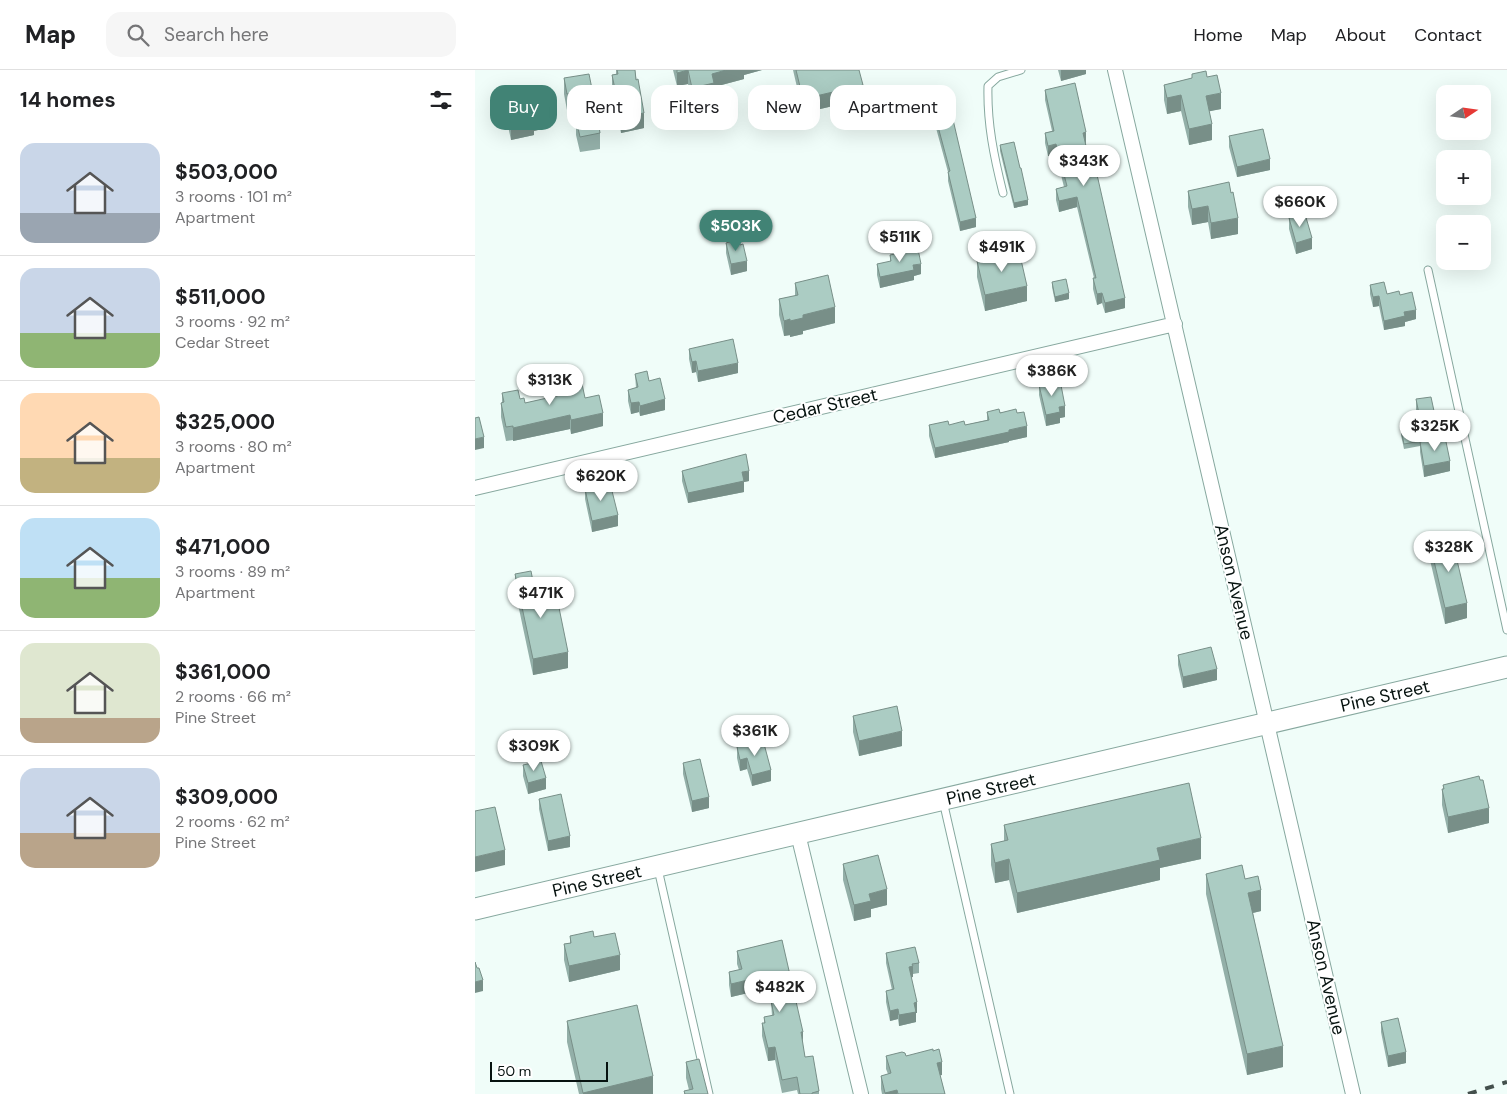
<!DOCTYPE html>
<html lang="en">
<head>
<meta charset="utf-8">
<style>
  body { margin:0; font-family:"DM Sans",sans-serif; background:#f6f6f6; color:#202124; height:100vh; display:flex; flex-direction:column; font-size:19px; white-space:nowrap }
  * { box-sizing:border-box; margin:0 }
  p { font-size:16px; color:#757577 }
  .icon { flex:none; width:28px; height:28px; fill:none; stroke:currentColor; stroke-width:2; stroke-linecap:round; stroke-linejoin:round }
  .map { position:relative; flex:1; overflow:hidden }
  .panel { display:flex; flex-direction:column; background:#fff; width:475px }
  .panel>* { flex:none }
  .banner { position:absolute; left:15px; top:15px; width:475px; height:45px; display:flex; gap:10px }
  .needle { width:32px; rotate:77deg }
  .tools { position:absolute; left:961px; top:15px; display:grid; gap:10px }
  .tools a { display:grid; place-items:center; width:55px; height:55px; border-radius:10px; background:#fff; box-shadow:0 5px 20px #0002; font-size:25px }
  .scale { position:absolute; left:15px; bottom:12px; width:118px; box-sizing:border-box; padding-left:5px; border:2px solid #06120f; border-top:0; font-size:14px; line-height:18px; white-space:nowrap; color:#06120f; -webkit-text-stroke:4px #fff; paint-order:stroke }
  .price { position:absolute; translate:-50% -42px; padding:0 11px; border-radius:18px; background:#fff; color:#222; font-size:16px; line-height:32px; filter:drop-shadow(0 1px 2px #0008) }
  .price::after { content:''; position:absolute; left:50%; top:30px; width:15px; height:11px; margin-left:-8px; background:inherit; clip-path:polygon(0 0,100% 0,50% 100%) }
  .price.selected { background:#418375; color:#fff }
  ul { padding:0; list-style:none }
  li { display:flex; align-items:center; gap:15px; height:125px; padding:0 20px }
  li+li { border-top:1px solid #e0e0e0 }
  li span { display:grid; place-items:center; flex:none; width:140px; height:100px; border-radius:15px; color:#555 }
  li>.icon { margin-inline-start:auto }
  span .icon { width:60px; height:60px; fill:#fffc; stroke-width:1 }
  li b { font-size:21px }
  h2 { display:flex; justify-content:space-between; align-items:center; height:60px; padding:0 20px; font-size:21px }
  .chip { padding:0 18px; border-radius:15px; background:#fff; box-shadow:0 5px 20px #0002; font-size:18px; line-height:45px }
  .chip.selected { background:#418375; color:#fff }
  header { display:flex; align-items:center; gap:30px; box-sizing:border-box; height:70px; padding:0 25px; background:#fff; border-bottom:1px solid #e0e0e0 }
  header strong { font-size:24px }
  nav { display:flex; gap:28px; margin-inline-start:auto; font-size:18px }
  .search { width:350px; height:45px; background:#f6f6f6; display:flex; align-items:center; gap:12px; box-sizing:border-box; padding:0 18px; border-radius:15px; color:#757577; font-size:19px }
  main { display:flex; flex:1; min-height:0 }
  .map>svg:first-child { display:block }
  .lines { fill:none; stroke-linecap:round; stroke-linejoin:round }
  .lane-casing { stroke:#87a89f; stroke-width:9 }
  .street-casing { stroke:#87a89f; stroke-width:16 }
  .primary-casing { stroke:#87a89f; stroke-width:23 }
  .lane { stroke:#fff; stroke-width:7 }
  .street { stroke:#fff; stroke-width:14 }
  .primary { stroke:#fff; stroke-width:21 }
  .rail { stroke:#44504d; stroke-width:4; stroke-dasharray:9 9; stroke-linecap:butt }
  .wall { fill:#93afa8 }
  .shaded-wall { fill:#788f88 }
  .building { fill:#abccc3; stroke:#788f88 }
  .labels { text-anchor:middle; stroke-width:4; stroke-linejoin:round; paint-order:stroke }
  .street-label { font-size:18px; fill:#06120f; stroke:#fff }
</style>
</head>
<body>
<header>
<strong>Map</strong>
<div class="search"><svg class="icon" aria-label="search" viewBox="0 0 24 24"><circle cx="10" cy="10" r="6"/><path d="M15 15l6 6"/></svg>Search here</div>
<nav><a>Home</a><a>Map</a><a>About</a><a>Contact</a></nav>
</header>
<main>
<section class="panel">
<h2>14 homes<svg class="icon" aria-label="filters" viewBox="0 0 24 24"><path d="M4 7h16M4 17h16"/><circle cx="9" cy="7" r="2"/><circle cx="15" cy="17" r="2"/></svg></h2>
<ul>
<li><span style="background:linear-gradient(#c9d6e8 70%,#9aa5b1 0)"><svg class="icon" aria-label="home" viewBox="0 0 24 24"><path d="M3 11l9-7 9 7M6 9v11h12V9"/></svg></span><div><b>$503,000</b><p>3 rooms · 101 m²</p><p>Apartment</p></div></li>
<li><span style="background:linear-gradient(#c9d6e8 65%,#8fb573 0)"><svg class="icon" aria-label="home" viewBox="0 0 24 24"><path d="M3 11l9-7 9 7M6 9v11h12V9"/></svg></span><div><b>$511,000</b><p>3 rooms · 92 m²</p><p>Cedar Street</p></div></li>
<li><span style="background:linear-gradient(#ffd9b3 65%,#c2b280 0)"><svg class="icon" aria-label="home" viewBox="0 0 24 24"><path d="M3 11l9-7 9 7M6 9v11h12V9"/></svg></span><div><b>$325,000</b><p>3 rooms · 80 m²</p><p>Apartment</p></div></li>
<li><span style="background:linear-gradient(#bfe0f5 60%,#8fb573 0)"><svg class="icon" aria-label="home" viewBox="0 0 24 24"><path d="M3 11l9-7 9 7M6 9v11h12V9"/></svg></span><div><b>$471,000</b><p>3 rooms · 89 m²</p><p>Apartment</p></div></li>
<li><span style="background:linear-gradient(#dfe7d0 75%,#b9a48a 0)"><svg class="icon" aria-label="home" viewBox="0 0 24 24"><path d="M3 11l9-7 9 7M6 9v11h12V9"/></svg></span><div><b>$361,000</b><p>2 rooms · 66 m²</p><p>Pine Street</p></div></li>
<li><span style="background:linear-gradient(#c9d6e8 65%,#b9a48a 0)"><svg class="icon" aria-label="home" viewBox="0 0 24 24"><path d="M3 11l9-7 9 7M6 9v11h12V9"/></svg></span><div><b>$309,000</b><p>2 rooms · 62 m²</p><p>Pine Street</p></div></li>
</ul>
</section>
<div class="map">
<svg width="1032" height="1024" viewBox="0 0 1032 1024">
  <rect width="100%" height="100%" fill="#f0fdf9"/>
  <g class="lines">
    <!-- lane casing -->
    <g class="lane-casing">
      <path id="lane" d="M528,123C519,87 512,53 513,16L523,7L546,0
        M953,200L1032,560
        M468,731L535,1024
        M183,799L234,1024"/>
    </g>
    <!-- street casing -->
    <g class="street-casing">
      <path id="street" d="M640,0L878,1024
        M0,418L700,254
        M323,764L386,1024"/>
    </g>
    <!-- primary casing -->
    <g class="primary-casing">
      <path id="primary" d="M0,839L1032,597"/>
    </g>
    <!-- lane -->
    <use href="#lane" class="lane"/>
    <!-- street -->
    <use href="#street" class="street"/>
    <!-- primary -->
    <use href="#primary" class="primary"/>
    <!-- rail -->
    <path class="rail" d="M993,1024L1032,1012"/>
  </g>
  <!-- wall -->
  <path class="wall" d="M141,0H160L169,58L146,63L137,21V5L141,4Z
    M198,0H287L269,5V9L239,17V27L217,32L213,14L202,16Z
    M318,0H384L388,29L328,43Z
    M583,0H611V4L586,11Z
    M717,4L732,7L746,39L734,41L737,70L714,75L706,41L692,44L689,30V15L717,8Z
    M89,8L117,19V35L119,45L125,63V79L105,82L101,65V51L99,39L92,40L89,24Z
    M570,20L611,73H610L650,238L630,243L627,233L622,235L618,219V208H619L602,137L584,142L581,130V119L589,117L581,85L573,86L570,73V63L577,61L570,30Z
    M460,27L501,157L485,161L473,111V102L458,47V38H460Z
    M51,29L71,58L59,61V65L36,70L30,42V32Z
    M754,66L795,100L762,107L754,77Z
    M525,75L553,135L539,138L525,81Z
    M713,121L763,164L736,169L733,152L717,155L713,137Z
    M814,148L837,179L821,184L814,159Z
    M251,173L272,201L256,205L251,183Z
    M415,185L446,204L439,206V210L405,218L402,205V194L415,192Z
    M502,191L552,231L510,241L502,207Z
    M577,212L594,229L580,232L577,217Z
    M320,213L360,253L328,261V264L315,267V265L309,266L304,245V229L320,226Z
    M895,215L912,224L925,225L941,249L930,252V256L909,260L904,236L898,237L895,224Z
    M214,279L263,303L223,312L221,302L217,303L214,289Z
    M160,304L174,311L190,340L165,346L164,342L156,344L153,331V320L161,318Z
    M87,313L110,328L128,356L96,364L95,359L38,371V370L31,371L26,347V333H27V323L45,329L50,333L87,325Z
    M564,315L590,347L585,348V353L571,356L564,325Z
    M941,329L959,341V352L944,354L941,340Z
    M512,342L542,343L552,367L534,371V372L460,388L454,366V355H490L512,350Z
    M943,357L946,371L975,401L949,407L945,382V376L929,379L926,365V360Z
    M207,401L274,411L269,412V422L213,433L207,411Z
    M110,419L143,456L117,462L110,429Z
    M955,474L992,548L970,554L955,490Z
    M40,504L61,527L93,598L58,605L40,520Z
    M703,585L742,610L708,618L703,595Z
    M378,646L427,676L384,686L378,662Z
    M262,677L296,711L277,716L272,699L265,701L262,688Z
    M208,693L234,738L217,742L208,704Z
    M48,695L71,719L53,724L48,706Z
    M968,715L1014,753L973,763L967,735V719H968Z
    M64,729L95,777L73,781L64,739Z
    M529,755L726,789L685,798V810L542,843L534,810L520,813L516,795V774L529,771Z
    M368,794L412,835L396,839V847L379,851L368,810Z
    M731,804L770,809L786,841L778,843L808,997L772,1005L731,824Z
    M95,866L119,867L145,900L94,912L89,890V874L95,873Z
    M307,870L330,987L344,1021V1024H323L322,1020L307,1023L300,990L293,991L287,966V953H289V947L297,946L296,931H297L294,918L256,927L254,915V902L264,900L262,894V881Z
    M411,883L444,893V903L438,904V907H436L442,943H441V952L424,956L423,949L415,951L411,932V921L417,920L411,893Z
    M92,951L178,1024H104L92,972Z
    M906,952L931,993L913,997L906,962Z
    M411,986H431L467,1005H465L470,1024H407L406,1019V1006L413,1004L411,999Z
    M211,992L233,1024H209V1021L214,1020L211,1008Z"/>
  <!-- shaded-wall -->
  <path class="shaded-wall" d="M213,0V14L202,16V3Z
    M251,0H287L269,5V9L239,17V27L217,32V18L237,4Z
    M586,0H611V4L586,11Z
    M388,15V29L328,43V29Z
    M746,23V39L731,42V26Z
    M706,25V41L692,44V28Z
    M169,43V58L146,63V47Z
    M71,47V58L59,61V65L36,70V59L58,50Z
    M737,54V70L714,75V59Z
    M611,62V73H608V63Z
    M581,74V85L573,86V76Z
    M795,89V100L762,107V97Z
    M602,127V137L584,142V131Z
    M553,130V135L539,138V133Z
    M733,136V152L717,155V139Z
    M501,148V157L485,161V152Z
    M763,148V164L736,169V153Z
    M837,168V179L821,184V173Z
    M272,191V201L256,205V194Z
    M446,194V204L439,206V210L405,218V207L438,195Z
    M552,216V231L510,241V225Z
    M594,223V229L580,232V227Z
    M627,223V233L622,235V224Z
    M904,226V236L898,237V227Z
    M650,228V238L630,243V233Z
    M360,237V253L328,261V264L315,267V251L328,245Z
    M941,240V249L930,252V256L909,260V251L929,242Z
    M315,249V265L309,266V251Z
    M221,291V302L217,303V292Z
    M263,293V303L223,312V301Z
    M190,329V340L165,346V336Z
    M164,332V342L156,344V333Z
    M590,336V347L585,348V353L571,356V345L584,337Z
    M128,343V356L96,364V350Z
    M95,345V359L38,371V358Z
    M552,356V367L534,371V372L460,388V378Z
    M9,367V378L0,380V369Z
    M975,391V401L949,407V396Z
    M274,401V411L269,412V422L213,433V423L267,402Z
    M143,445V456L117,462V451Z
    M992,533V548L970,554V538Z
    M93,582V598L58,605V589Z
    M742,599V610L708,618V607Z
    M427,661V676L384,686V671Z
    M272,688V699L265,701V690Z
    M296,700V711L277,716V705Z
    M71,708V719L53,724V713Z
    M234,727V738L217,742V731Z
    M1014,738V753L973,763V747Z
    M95,766V777L73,781V771Z
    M726,768V789L685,798V810L542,843V823L682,778Z
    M30,780V795L0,802V787Z
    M534,789V810L520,813V793Z
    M412,819V835L396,839V847L379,851V835L394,824Z
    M786,820V841L773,844V823Z
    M145,885V900L94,912V896Z
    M438,896V907L434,908V897Z
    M294,905V918L256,927V914Z
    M8,910V921L0,923V912Z
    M442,932V943H441V952L424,956V945L439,933Z
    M423,939V949L415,951V941Z
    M326,962H328V974Z
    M808,976V997L772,1005V984Z
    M300,977V990L293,991V978Z
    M931,982V993L913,997V986Z
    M467,992V1005L462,1006V993Z
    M178,1006V1024H108V1023Z
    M422,1020V1024H410V1023Z"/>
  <!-- building -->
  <path class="building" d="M142,0H160L161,10L163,9L169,43L146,47L137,5L143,4Z
    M202,0H251L237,4L239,13L217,18L213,0L202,3Z
    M321,0H384L388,15L328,29Z
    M731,1L732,7L742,5L746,23L731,26L737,54L714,59L706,25L692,28L689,15L717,8V4Z
    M114,4L117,19H114L119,45L122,44L125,63L105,67L101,49L104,48L99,23L92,24L89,8Z
    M600,13L611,62L608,63L614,89L617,88L623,109L650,228L630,233L627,223L622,224L618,208H621L602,127L584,131L581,119L592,116L581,74L573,76L570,63L579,61L570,20Z
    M472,24L501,148L485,152L473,102L475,101L458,38L463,37L460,27Z
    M50,26L51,29L66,26L71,47L58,50L59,54L36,59L30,32Z
    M788,59L795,89L762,97L754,66Z
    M539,72L545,98H546L553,130L539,133L525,75Z
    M754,112L756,123L758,122L763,148L736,153L733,136L717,139L713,121Z
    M830,144L837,168L821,173L814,148Z
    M264,169L265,175L268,174L272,191L256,194L251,173Z
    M443,179L446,194L438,195L439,200L405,207L402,194L416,191L415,185Z
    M544,181L552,216L510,225L502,191Z
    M353,205L360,237L328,245V248L315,251V249L309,251L304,229L323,225L320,213Z
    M591,209L594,223L580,227L577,212Z
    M909,212L912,224L924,221L925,225L937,222L941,240L929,242L930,246L909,251L904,226L898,227L895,215Z
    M258,269L263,293L223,301L221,291L217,292L214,279Z
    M172,301L174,311L185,308L190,329L165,336L164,332L156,333L153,320L163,317L160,304Z
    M106,309L110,328L124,325L128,343L96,350L95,345L38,358V356L31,357L26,333L29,332L27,323L43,320L45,329L49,328L50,333L90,324L87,313Z
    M585,310L590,336L584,337L585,342L571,345L564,315Z
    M956,327L959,341L944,344L941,329Z
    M524,339L525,343L541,339L542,343L549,342L552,356L534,360V362L460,378L454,355L473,351L474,355L489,351L490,355L514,350L512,342Z
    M4,347L9,367L0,369V348Z
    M943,357L946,371L929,374L926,360Z
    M970,367L975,391L949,396L945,372Z
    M271,384L274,401L267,402L269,411L213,423L207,401Z
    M135,413L143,445L117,451L110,419Z
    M977,469L992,533L970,538L955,474Z
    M56,501L61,527L81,523L93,582L58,589L40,504Z
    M736,577L742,599L708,607L703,585Z
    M422,636L427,661L384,671L378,646Z
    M288,670L296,700L277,705L272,688L265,690L262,677Z
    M225,689L234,727L217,731L208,693Z
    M66,691L71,708L53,713L48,695Z
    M1004,706L1005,710H1008L1014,738L973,747L967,719H969L968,715Z
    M714,713L726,768L682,778L685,790L542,823L534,789L520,793L516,774L533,770L529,755Z
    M86,724L95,766L73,771L64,729Z
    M20,737L30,780L0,787V741Z
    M403,785L412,819L394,824L396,831L379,835L368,794Z
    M767,795L770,809L783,806L786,820L773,823L808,976L772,984L731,804Z
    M118,861L119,867L140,863L145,885L94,896L89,874L96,873L95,866Z
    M307,870L328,962H326L330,987L338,986L344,1021L337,1023V1024H325L322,1007L307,1010L300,977L293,978L287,953H290L289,947L299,945L296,931L300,930L294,905L256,914L254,902L267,899L262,881Z
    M440,877L444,893L437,894L438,896L434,897L442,932L439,933L441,942L424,945L423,939L415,941L411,921L419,919L411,883Z
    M0,892L2,898H4L8,910L0,912Z
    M162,935L178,1006L108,1023L92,951Z
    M923,948L931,982L913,986L906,952Z
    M458,979V981L464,979L467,992L462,993L470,1024H423L422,1020L410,1023L406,1006L416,1003L411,986L427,982L430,983L431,986Z
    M224,989L233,1024H210L209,1021L218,1019L211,992Z"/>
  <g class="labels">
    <!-- street labels -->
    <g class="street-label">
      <text transform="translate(350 336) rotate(-13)" y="6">Cedar Street</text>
      <text transform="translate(759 512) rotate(77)" y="6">Anson Avenue</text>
      <text transform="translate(910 626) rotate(-13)" y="6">Pine Street</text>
      <text transform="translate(516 719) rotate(-13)" y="6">Pine Street</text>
      <text transform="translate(122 811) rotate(-13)" y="6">Pine Street</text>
      <text transform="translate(851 907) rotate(77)" y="6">Anson Avenue</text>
    </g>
  </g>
</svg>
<div class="tools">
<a><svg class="needle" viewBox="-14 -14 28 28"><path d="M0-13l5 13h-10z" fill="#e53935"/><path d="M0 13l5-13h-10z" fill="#757577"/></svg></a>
<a>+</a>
<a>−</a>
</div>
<div class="scale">50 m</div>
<b class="price" style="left:609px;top:117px">$343K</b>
<b class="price" style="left:825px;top:158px">$660K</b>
<b class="price selected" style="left:261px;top:182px">$503K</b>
<b class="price" style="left:425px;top:193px">$511K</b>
<b class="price" style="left:527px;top:203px">$491K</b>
<b class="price" style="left:577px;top:327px">$386K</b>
<b class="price" style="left:75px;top:336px">$313K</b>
<b class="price" style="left:960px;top:382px">$325K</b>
<b class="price" style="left:126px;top:432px">$620K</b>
<b class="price" style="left:974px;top:503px">$328K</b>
<b class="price" style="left:66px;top:549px">$471K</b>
<b class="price" style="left:280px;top:687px">$361K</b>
<b class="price" style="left:59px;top:702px">$309K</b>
<b class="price" style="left:305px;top:943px">$482K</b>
<div class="banner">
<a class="chip selected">Buy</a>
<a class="chip">Rent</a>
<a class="chip">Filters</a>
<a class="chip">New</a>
<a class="chip">Apartment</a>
</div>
</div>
</main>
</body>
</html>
